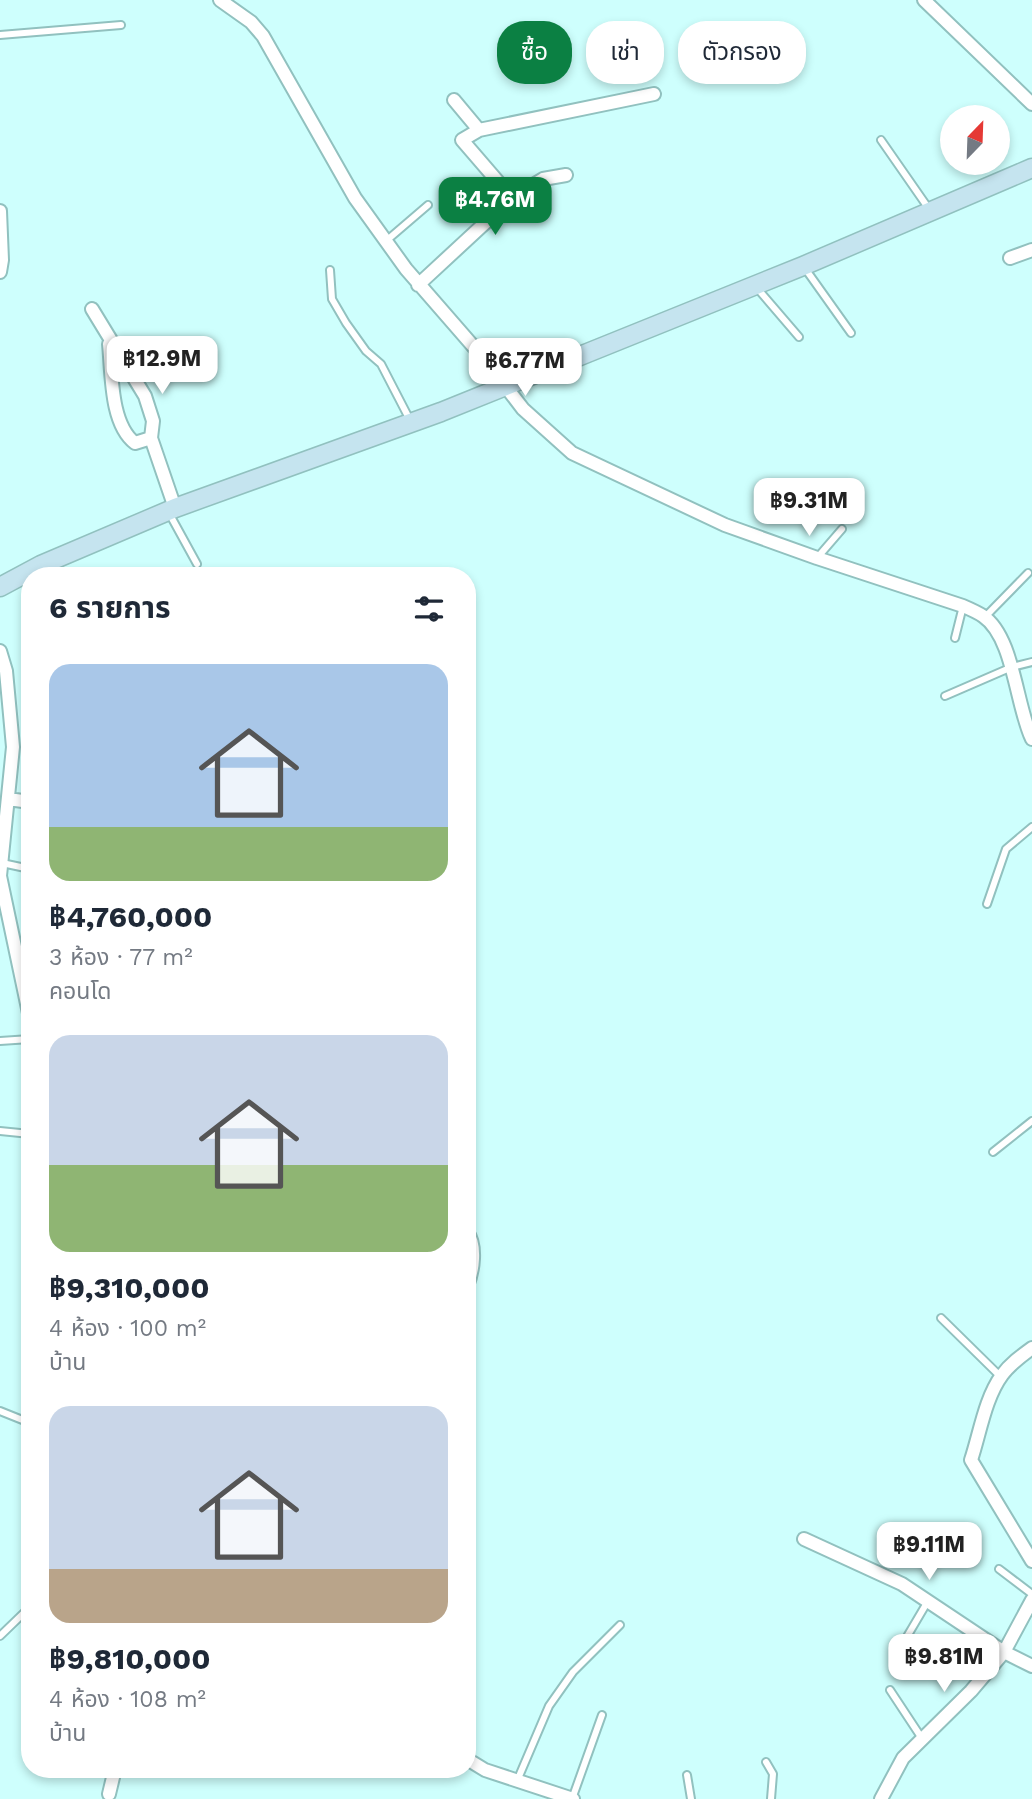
<!DOCTYPE html>
<html lang="th">
<head>
<meta charset="utf-8">
<style>
  body { margin:0; font-family:"Work Sans","Noto Sans Thai",sans-serif; background:#f2f2f3; color:#1f2937; height:100vh; display:flex; flex-direction:column; font-size:26px; white-space:nowrap }
  * { box-sizing:border-box; margin:0 }
  p { font-size:23px; color:#747a83 }
  .icon { flex:none; width:38px; height:38px; fill:none; stroke:currentColor; stroke-width:2; stroke-linecap:round; stroke-linejoin:round }
  .map { position:relative; flex:1; overflow:hidden }
  .details { position:absolute; left:21px; top:567px; width:455px; height:1211px; display:flex; flex-direction:column; background:#fff; border-radius:28px; box-shadow:0 4px 10px #0003 }
  .details>* { flex:none }
  .top-card { position:absolute; left:497px; top:21px; width:429px; height:63px; display:flex; gap:14px }
  .needle { width:46px; rotate:23deg }
  .tools { position:absolute; left:940px; top:105px; display:grid; gap:14px }
  .tools a { display:grid; place-items:center; width:70px; height:70px; border-radius:50%; background:#fff; box-shadow:0 4px 10px #0003; font-size:35px }
  .price { position:absolute; translate:-50% -60px; padding:0 16px; border-radius:14px; background:#fff; color:#222; font-size:23px; line-height:46px; filter:drop-shadow(0 2px 4px #0008) }
  .price::after { content:''; position:absolute; left:50%; top:42px; width:21px; height:16px; margin-left:-10px; background:inherit; clip-path:polygon(0 0,100% 0,50% 100%) }
  .price.current { background:#0b8043; color:#fff }
  ul { padding:0; list-style:none }
  li { display:grid; align-content:center; gap:14px; height:371px; padding:0 28px }
  li span { display:grid; place-items:center; height:217px; border-radius:21px; color:#555 }
  li>.icon { margin-inline-start:auto }
  span .icon { width:126px; height:126px; fill:#fffc; stroke-width:1 }
  li b { font-size:30px }
  h2 { display:flex; justify-content:space-between; align-items:center; height:84px; padding:0 28px; font-size:30px }
  .pill { padding:0 24px; border-radius:28px; background:#fff; box-shadow:0 4px 10px #0003; font-size:24px; line-height:63px }
  .pill.current { background:#0b8043; color:#fff }
  .map>svg:first-child { display:block }
  .lines { fill:none; stroke-linecap:round; stroke-linejoin:round }
  .lane-casing { stroke:#91c1bf; stroke-width:10 }
  .street-casing { stroke:#91c1bf; stroke-width:16 }
  .secondary-casing { stroke:#91c1bf; stroke-width:21 }
  .lane { stroke:#fff; stroke-width:6 }
  .street { stroke:#fff; stroke-width:12 }
  .secondary { stroke:#c5e4ef; stroke-width:18 }
</style>
</head>
<body>
<div class="map">
<svg width="1032" height="1799" viewBox="0 0 1032 1799">
  <rect width="100%" height="100%" fill="#cefffd"/>
  <g class="lines">
    <!-- lane casing -->
    <g class="lane-casing">
      <path id="lane" d="M0,35L121,25
        M881,140L929,209
        M386,241L428,205
        M804,267L851,333
        M330,270L332,299L346,323L366,351L381,364L411,422
        M757,288L799,337
        M169,513L197,564
        M817,558L842,529
        M985,617L1028,573
        M955,638L963,606
        M945,696L1012,667L1032,662
        M2,863L30,869
        M987,904L1006,849L1032,827
        M0,1041L30,1039
        M0,1131L30,1134
        M993,1152L1032,1121
        M941,1318L1001,1377
        M0,1411L30,1423
        M999,1569L1032,1594
        M0,1636L30,1607
        M905,1640L928,1601
        M890,1690L923,1740
        M766,1762L773,1774L771,1799
        M687,1775L691,1799
        M517,1781L549,1706L573,1672L620,1625
        M572,1799L602,1715"/>
    </g>
    <!-- street casing -->
    <g class="street-casing">
      <path id="street" d="M220,0L251,22L263,36L355,198L406,269L486,361L523,409L572,453L725,525L817,558L963,606C970,609 977,612 983,616C1014,637 1016,706 1032,739
        M924,0L1032,104
        M454,100L479,130
        M512,198L462,140L479,130L654,94
        M0,211L2,260L0,272
        M1010,258L1032,250
        M418,285L512,198L543,179L566,175
        M92,309L145,396L153,421L151,438L175,508
        M109,344C112,373 110,424 135,443L151,438
        M0,651L6,671L13,747L0,876L30,1018
        M8,799L30,802
        M467,1232C477,1246 473,1271 467,1286
        M1032,1348C1021,1356 1010,1364 1002,1375C985,1398 980,1433 971,1460L1032,1561
        M804,1539L902,1584L1004,1652L1032,1666
        M467,1759L485,1770L573,1799
        M109,1794L115,1769
        M881,1799L903,1758L971,1691L1004,1652L1032,1600"/>
    </g>
    <!-- secondary casing -->
    <g class="secondary-casing">
      <path id="secondary" d="M0,587L41,565L175,508L441,412L803,266L1032,168"/>
    </g>
    <!-- lane -->
    <use href="#lane" class="lane"/>
    <!-- street -->
    <use href="#street" class="street"/>
    <!-- secondary -->
    <use href="#secondary" class="secondary"/>
  </g>
</svg>
<div class="tools">
<a><svg class="needle" viewBox="-14 -14 28 28"><path d="M0-13l5 13h-10z" fill="#e53935"/><path d="M0 13l5-13h-10z" fill="#747a83"/></svg></a>
</div>
<b class="price current" style="left:495px;top:237px">฿4.76M</b>
<b class="price" style="left:162px;top:396px">฿12.9M</b>
<b class="price" style="left:525px;top:398px">฿6.77M</b>
<b class="price" style="left:809px;top:538px">฿9.31M</b>
<b class="price" style="left:929px;top:1582px">฿9.11M</b>
<b class="price" style="left:944px;top:1694px">฿9.81M</b>
<div class="top-card">
<a class="pill current">ซื้อ</a>
<a class="pill">เช่า</a>
<a class="pill">ตัวกรอง</a>
</div>
<section class="details">
<h2>6 รายการ<svg class="icon" aria-label="filters" viewBox="0 0 24 24"><path d="M4 7h16M4 17h16"/><circle cx="9" cy="7" r="2"/><circle cx="15" cy="17" r="2"/></svg></h2>
<ul>
<li><span style="background:linear-gradient(#a9c7e8 75%,#8fb573 0)"><svg class="icon" aria-label="home" viewBox="0 0 24 24"><path d="M3 11l9-7 9 7M6 9v11h12V9"/></svg></span><div><b>฿4,760,000</b><p>3 ห้อง · 77 m²</p><p>คอนโด</p></div></li>
<li><span style="background:linear-gradient(#c9d6e8 60%,#8fb573 0)"><svg class="icon" aria-label="home" viewBox="0 0 24 24"><path d="M3 11l9-7 9 7M6 9v11h12V9"/></svg></span><div><b>฿9,310,000</b><p>4 ห้อง · 100 m²</p><p>บ้าน</p></div></li>
<li><span style="background:linear-gradient(#c9d6e8 75%,#b9a48a 0)"><svg class="icon" aria-label="home" viewBox="0 0 24 24"><path d="M3 11l9-7 9 7M6 9v11h12V9"/></svg></span><div><b>฿9,810,000</b><p>4 ห้อง · 108 m²</p><p>บ้าน</p></div></li>
</ul>
</section>
</div>
</body>
</html>
